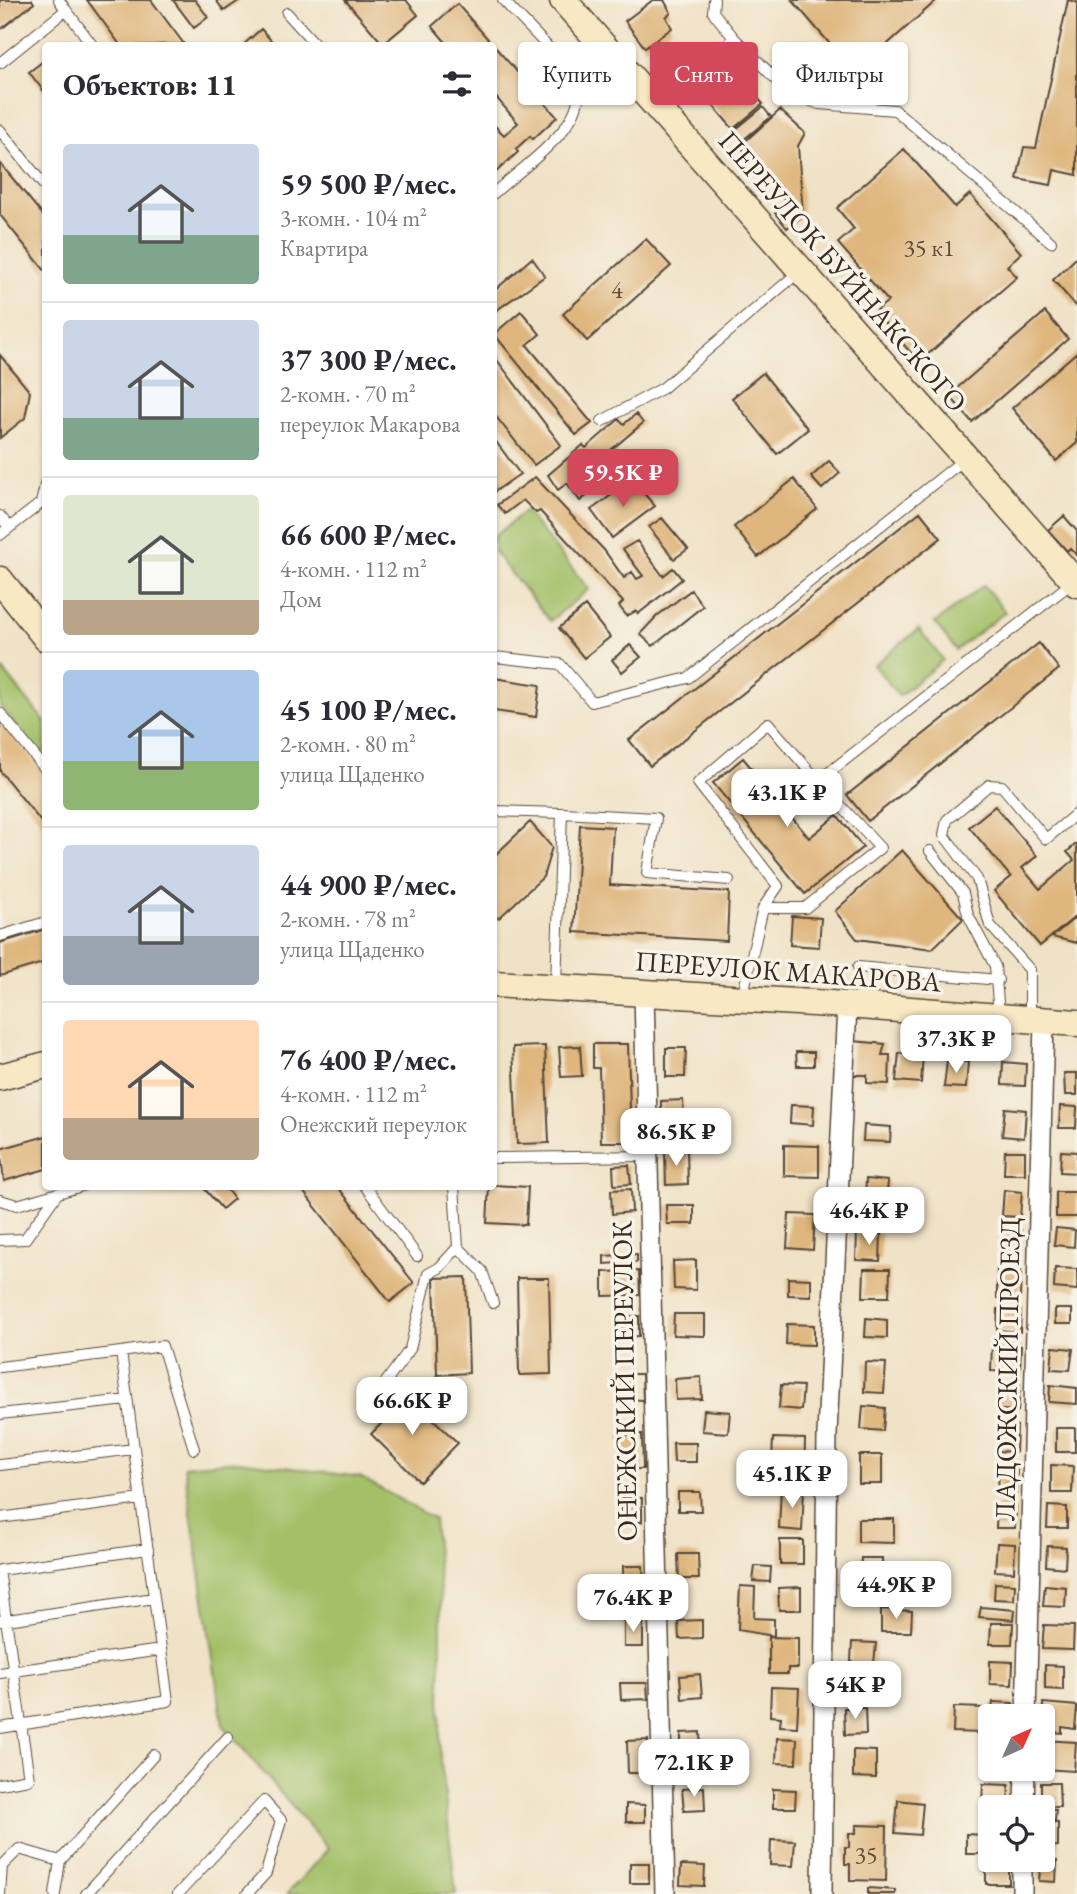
<!DOCTYPE html>
<html lang="ru">
<head>
<meta charset="utf-8">
<style>
  body { margin:0; font-family:"EB Garamond",serif; background:#f2f2f3; color:#2b2b33; height:100vh; display:flex; flex-direction:column; font-size:26px; white-space:nowrap }
  * { box-sizing:border-box; margin:0 }
  p { font-size:23px; color:#7c7c81 }
  .icon { flex:none; width:38px; height:38px; fill:none; stroke:currentColor; stroke-width:2; stroke-linecap:round; stroke-linejoin:round }
  .map { position:relative; flex:1; overflow:hidden }
  .side { position:absolute; left:42px; top:42px; width:455px; height:1148px; display:flex; flex-direction:column; background:#fff; border-radius:7px; box-shadow:0 2px 5px #0004 }
  .side>* { flex:none }
  .guide { position:absolute; left:518px; top:42px; width:453px; height:63px; display:flex; gap:14px }
  .needle { width:46px; rotate:45deg }
  .tools { position:absolute; left:978px; top:1704px; display:grid; gap:14px }
  .tools a { display:grid; place-items:center; width:77px; height:77px; border-radius:7px; background:#fff; box-shadow:0 2px 5px #0004; font-size:35px }
  .price { position:absolute; translate:-50% -60px; padding:0 16px; border-radius:14px; background:#fff; color:#222; font-size:23px; line-height:46px; filter:drop-shadow(0 2px 4px #0008) }
  .price::after { content:''; position:absolute; left:50%; top:42px; width:21px; height:16px; margin-left:-10px; background:inherit; clip-path:polygon(0 0,100% 0,50% 100%) }
  .price.on { background:#d1495b; color:#fff }
  ul { padding:0; list-style:none }
  li { display:flex; align-items:center; gap:21px; height:175px; padding:0 21px }
  li+li { border-top:2px solid #e1e1e2 }
  li span { display:grid; place-items:center; flex:none; width:196px; height:140px; border-radius:7px; color:#555 }
  li>.icon { margin-inline-start:auto }
  span .icon { width:84px; height:84px; fill:#fffc; stroke-width:1 }
  li b { font-size:30px }
  h2 { display:flex; justify-content:space-between; align-items:center; height:84px; padding:0 21px; font-size:30px }
  .pill { padding:0 24px; border-radius:7px; background:#fff; box-shadow:0 2px 5px #0004; font-size:24px; line-height:63px }
  .pill.on { background:#d1495b; color:#fff }
  .map>svg:first-child { display:block }
  .green { fill:#a3c067; stroke:#6f7542; stroke-width:2 }
  .building { fill:#dfb67d }
  .lines { fill:none; stroke-linecap:round; stroke-linejoin:round }
  .lane-casing { stroke:#564637; stroke-width:12 }
  .street-casing { stroke:#564637; stroke-width:22 }
  .secondary-casing { stroke:#564637; stroke-width:29 }
  .lane { stroke:#fff; stroke-width:10 }
  .street { stroke:#fff; stroke-width:19 }
  .secondary { stroke:#f8e8c3; stroke-width:26 }
  .labels { text-anchor:middle; stroke-width:7; stroke-linejoin:round; paint-order:stroke }
  .number-label { font-size:24px; fill:#644d36 }
  .street-label { font-size:28px; fill:#3b2a1e; stroke:#f7f3e8 }
</style>
</head>
<body>
<div class="map">
<svg width="1077" height="1894" viewBox="0 0 1077 1894">
  <rect width="100%" height="100%" fill="#f7f3e8"/>
  <filter id="ink" filterUnits="userSpaceOnUse"><feTurbulence type="fractalNoise" baseFrequency=".0143" numOctaves="2"/><feDisplacementMap in="SourceGraphic" scale="14" xChannelSelector="R" yChannelSelector="G"/><feConvolveMatrix kernelMatrix="1 2 1 2 8 2 1 2 1" color-interpolation-filters="sRGB"/></filter>
  <filter id="wash" filterUnits="userSpaceOnUse"><feTurbulence type="fractalNoise" baseFrequency=".00686" numOctaves="4" result="noise"/><feDisplacementMap in="SourceGraphic" scale="28" xChannelSelector="R" yChannelSelector="G"/><feGaussianBlur stdDeviation="1.57" result="paint"/><feColorMatrix in="noise" values="0 0 0 0 0 0 0 0 0 0 0 0 0 0 0 0 0 1.4 0 .05"/><feComposite in="paint" operator="in"/></filter>
  <g filter="url(#wash)">
    <rect width="100%" height="100%" fill="#f0e2c6"/>
    <!-- green -->
    <path class="green" d="M525,511L589,589L550,621L494,552V537Z
      M984,585L1005,612L956,650L935,623Z
      M919,629L943,660L899,696L874,665Z
      M3,670L45,722V763L0,706V673Z
      M238,1461L360,1477L434,1519L441,1605L440,1752L456,1894H287L328,1849L223,1725L184,1466Z"/>
    <g id="blocks">
      <!-- building -->
      <path class="building" d="M0,0H32L34,3L0,30Z
        M87,0H151L184,44L121,46Z
        M173,0H195L208,17L194,28Z
        M216,0H240L224,11Z
        M345,0H406L418,15L383,44Z
        M653,0H664L671,13L666,17L672,28L645,48L625,21Z
        M792,0H937L855,73Z
        M1068,0L1077,2V175L1054,170L1051,185L1017,179L1024,147L1036,148Z
        M457,4L557,117L533,139L530,136L516,149L518,152L494,174V129L496,127L504,135L518,123L494,95V46H449L432,26Z
        M261,29L276,46H242Z
        M686,52L699,62L684,80L671,69Z
        M46,59V94L29,72Z
        M731,67L763,104L733,129L700,90L712,76L718,80Z
        M763,107L771,117L743,140L735,130Z
        M780,110L805,133L798,146L803,215L787,228L775,213L788,203L740,146Z
        M904,149L955,207L970,194L1021,253L1007,266L1017,277L919,362L875,312L888,301L838,243L854,229L837,208Z
        M0,163L46,219V272L0,215Z
        M646,239L671,266L587,341L563,314Z
        M1077,257V307L1053,280Z
        M532,258L545,276L494,312V291Z
        M521,311L540,334L527,345L592,423L576,435L494,334Z
        M1045,312L1068,339L972,422L949,395Z
        M1077,352V443L1056,461L1012,408Z
        M0,355L30,392L25,418L0,438Z
        M494,356L561,445L534,465L494,414Z
        M763,373L808,429L777,454L732,398Z
        M636,414L643,423L611,450L624,466L580,501L567,483L558,490L548,475L583,445L586,448L619,419L624,424Z
        M494,439L520,474L494,492Z
        M829,461L840,473L822,489L811,477Z
        M535,477L604,550L624,578L632,572L637,579L643,576L623,549L637,541L663,576L673,568L682,579L638,614L636,611L627,616L619,606L623,602L540,511L536,513L523,500L505,514L497,505Z
        M794,479L817,509L758,557L734,527Z
        M632,480L655,506L612,538L591,510Z
        M920,512L941,538L650,766L629,740Z
        M1064,516L1077,531V555L1070,548L1067,551L1048,530Z
        M662,518L688,549L674,559L649,527Z
        M691,590L703,606L653,646L640,634L657,616Z
        M585,606L610,637L584,658L559,628Z
        M1039,643L1059,669L868,821L847,795Z
        M630,645L641,657L622,672L612,660Z
        M494,678L540,685L536,717L494,711Z
        M0,719L46,776V828L0,771Z
        M743,758L809,838L837,815L863,847L805,894L713,783Z
        M995,806L1037,856L1022,868L1040,889L1074,860L1067,852L1077,843V915L1040,946L994,891L1011,877L969,827Z
        M530,822L552,847L543,877L499,918L494,917V856Z
        M580,825L613,827L610,885L729,892L727,941L574,932Z
        M902,850L963,919L932,949L857,939L835,911Z
        M792,916L821,918L819,947L790,945Z
        M1077,916V943L1052,937Z
        M46,929V962L0,976V943Z
        M853,1041L885,1044L882,1055H890L889,1084L867,1083V1075H851Z
        M593,1044H628L631,1142H601L599,1068H593Z
        M545,1046L549,1143L517,1144L513,1047Z
        M580,1046L582,1076L561,1077L559,1047Z
        M666,1048H686L685,1077H666Z
        M796,1052H814V1066H797Z
        M899,1053L923,1055L921,1083L896,1081Z
        M947,1061L968,1062L966,1088L944,1087Z
        M1003,1062L1026,1064L1025,1086L1002,1085Z
        M1064,1073H1077V1095H1065Z
        M683,1100L684,1130L662,1131L661,1101Z
        M791,1105L814,1106L813,1125L790,1123Z
        M1060,1106L1077,1107L1076,1128H1059Z
        M1005,1108L1026,1110L1024,1138L1002,1136Z
        M864,1125L891,1127L890,1142L863,1141Z
        M46,1136V1169L4,1181L0,1149Z
        M784,1145L819,1146V1177L784,1176Z
        M687,1150L688,1184L666,1185L665,1151Z
        M1005,1151H1025V1174H1004Z
        M1061,1151L1077,1152V1173L1060,1172Z
        M629,1165L631,1184L614,1185L613,1166Z
        M866,1179L888,1181L885,1217L864,1215Z
        M494,1185L528,1187L526,1225L487,1223L489,1186Z
        M202,1186H224L234,1199L222,1209Z
        M299,1186H337L414,1283L390,1302Z
        M631,1189L632,1212L612,1214L611,1190Z
        M1004,1190L1022,1192L1020,1217L1002,1216Z
        M1056,1192H1077V1217H1056Z
        M666,1205H694V1224H667Z
        M789,1214L815,1215L813,1250L787,1248Z
        M1056,1228L1075,1230L1074,1247L1054,1245Z
        M1003,1229L1021,1230L1020,1258L1002,1257Z
        M857,1233L881,1234L880,1261L856,1260Z
        M637,1254V1262L604,1264V1256Z
        M696,1260V1290L674,1289L673,1261Z
        M997,1268L1021,1269L1020,1298H997Z
        M1055,1268L1077,1269V1290L1054,1288Z
        M864,1269H890L889,1297H863Z
        M639,1271L640,1295L603,1296V1272Z
        M466,1277L469,1373L437,1375L434,1278Z
        M517,1278H549L551,1374L519,1375Z
        M788,1278L811,1279V1296L788,1295Z
        M998,1309L1021,1310L1020,1332L997,1330Z
        M1055,1309H1072V1324H1055Z
        M674,1314H705V1336L673,1335Z
        M639,1316V1336L621,1337V1317Z
        M866,1318L887,1320V1338L865,1337Z
        M787,1324L814,1325V1345L786,1344Z
        M992,1345L1021,1346L1020,1372L991,1371Z
        M1053,1347L1073,1349L1070,1370L1051,1369Z
        M865,1362L886,1363L884,1393L864,1392Z
        M624,1374H642L643,1400L624,1399Z
        M701,1377L702,1399L676,1400L675,1379Z
        M1001,1384L1020,1385L1018,1411L999,1410Z
        M781,1385L803,1386L801,1410L779,1408Z
        M1050,1385L1077,1388V1404L1049,1402Z
        M409,1396L458,1443L420,1482L371,1434L384,1421L372,1410L385,1397L396,1408Z
        M863,1406L885,1408L883,1431L861,1429Z
        M704,1410L730,1412L728,1433L702,1431Z
        M998,1425L1017,1426L1016,1452L997,1451Z
        M1056,1428H1075V1452H1056Z
        M642,1434L643,1469H621L620,1435Z
        M773,1438L805,1439L804,1483L771,1482Z
        M673,1443H696V1462H674Z
        M859,1455H882V1484H859Z
        M999,1465H1017L1016,1496L998,1495Z
        M1051,1465L1073,1466L1072,1493H1051Z
        M781,1488L804,1490L802,1531L779,1529Z
        M678,1492H700L701,1511H678Z
        M622,1497L642,1498V1522H621Z
        M997,1505L1016,1506L1015,1528H996Z
        M1048,1506L1067,1507V1528H1047Z
        M858,1519H894V1543L858,1542Z
        M780,1540H803V1564H780Z
        M997,1543L1015,1544L1014,1572L995,1571Z
        M1047,1546L1066,1547L1065,1568L1046,1566Z
        M678,1554H698L699,1579H679Z
        M861,1558H882V1580L860,1579Z
        M623,1566H643L645,1609L624,1610Z
        M755,1566L771,1567L770,1582L753,1581Z
        M995,1583L1015,1584L1014,1600L994,1599Z
        M1045,1585L1066,1587L1065,1607L1043,1606Z
        M740,1586L755,1587L754,1618L774,1619V1636L738,1630Z
        M801,1587V1610H779L778,1588Z
        M981,1607L1015,1610L1014,1620L979,1617Z
        M881,1609L912,1611L911,1632H881Z
        M702,1620V1638L679,1639L678,1621Z
        M624,1621H643V1647H624Z
        M991,1623H1013L1012,1644H990Z
        M1044,1625L1074,1626L1073,1650L1042,1649Z
        M769,1637L798,1638V1668H788V1674H769Z
        M852,1642L876,1643L874,1664L851,1662Z
        M990,1661L1013,1662L1012,1685L990,1684Z
        M1045,1665L1063,1666V1690L1045,1689Z
        M700,1674L702,1697L682,1699L680,1676Z
        M844,1678H868V1703H844Z
        M620,1683H647L648,1699L621,1700Z
        M771,1687L799,1688L797,1727L780,1726L781,1717L770,1716Z
        M993,1702L1013,1703L1012,1717H991Z
        M1043,1703L1077,1706L1075,1729L1062,1727V1733L1043,1731Z
        M954,1707L983,1708L982,1733L953,1732Z
        M844,1708H865L866,1734L845,1735Z
        M700,1732L701,1758L681,1759V1733Z
        M777,1738L797,1739L796,1764L776,1763Z
        M648,1740L649,1773H628L627,1741Z
        M1043,1740L1076,1742L1074,1771L1043,1769Z
        M853,1750L876,1751V1778L853,1777Z
        M1041,1783H1059L1060,1807H1041Z
        M983,1784L1009,1785L1008,1805L982,1804Z
        M704,1787L705,1810L684,1811L682,1789Z
        M773,1789L796,1790L795,1808H773Z
        M898,1800L923,1803L920,1835L895,1833Z
        M626,1804L645,1805V1822H626Z
        M1043,1810H1056L1055,1821H1043Z
        M1043,1823H1058V1846L1043,1847Z
        M856,1825L887,1826L886,1881L850,1880V1864H845V1847H849V1833H856Z
        M966,1834L983,1835V1854H966Z
        M771,1840L795,1841L793,1866L770,1865Z
        M986,1859L1009,1860V1884H986Z
        M1041,1860L1057,1861L1056,1882L1039,1881Z
        M630,1863H649V1883H630Z
        M681,1865L705,1866L704,1886L680,1885Z
        M868,1888L895,1890V1894H868Z"/>
    </g>
  </g>
  <g filter="url(#ink)">
    <use href="#blocks" fill-opacity="0" stroke="#564637" stroke-width="2"/>
    <g class="lines">
      <!-- lane casing -->
      <g class="lane-casing">
        <path id="lane" d="M714,0L713,12L734,38L789,92L819,104L895,110L1051,242
          M66,10L93,46
          M287,13L317,46
          M0,63L66,10L59,0
          M566,71L599,43
          M667,113L734,38
          M0,130L46,188
          M494,193C519,170 595,120 575,82C561,57 523,22 503,0
          M602,421L663,388L800,271
          M0,516L9,527
          M0,535L41,503L46,481
          M494,657L560,664L592,702L688,678L966,458
          M0,713L46,770
          M494,811L562,813L556,985
          M562,813L656,818L647,873L729,880
          M930,851L963,893L968,915L995,966L999,1015
          M763,908H805L880,848L818,781L1074,581
          M0,936L46,922
          M858,967L998,980
          M742,998L763,908L778,886L698,783L768,723L818,781
          M1030,1017V970L990,925L977,879L944,835L947,820L989,785L1002,786L1046,839L1077,813
          M494,1158L646,1156
          M365,1186L417,1256
          M454,1186L458,1247L482,1271L493,1303
          M0,1200L17,1205L82,1186
          M0,1240L25,1239L57,1194
          M121,1352L162,1346L194,1449
          M0,1367L121,1352L168,1701L0,1728
          M375,1397L410,1349L428,1274L439,1268L458,1247
          M0,1414L127,1400
          M0,1465L134,1449
          M0,1518L141,1499
          M0,1570L148,1549
          M0,1577L29,1779L0,1784
          M1,1621L154,1598
          M0,1673L161,1650
          M0,1894L2,1866L19,1849L60,1861
          M55,1894L60,1861L154,1755
          M86,1894L228,1737
          M178,1894L264,1801L281,1820L266,1873L247,1894"/>
      </g>
      <!-- street casing -->
      <g class="street-casing">
        <path id="street" d="M644,992L665,1894
          M1026,1717L1044,1022
          M1024,1808L1025,1769
          M822,1894L827,1435L847,1005
          M1022,1894V1860"/>
      </g>
      <!-- secondary casing -->
      <g class="secondary-casing">
        <path id="secondary" d="M563,0L1077,584
          M0,580L46,638
          M494,984L847,1005L1077,1023
          M0,1077L46,1065"/>
      </g>
      <!-- lane -->
      <use href="#lane" class="lane"/>
      <!-- street -->
      <use href="#street" class="street"/>
      <!-- secondary -->
      <use href="#secondary" class="secondary"/>
    </g>
  </g>
  <g class="labels">
    <!-- number labels -->
    <g class="number-label">
      <text x="929" y="256">35 к1</text>
      <text x="617" y="298">4</text>
      <text x="866" y="1863">35</text>
    </g>
    <!-- street labels -->
    <g class="street-label">
      <text transform="translate(843 271) rotate(49)" y="10">ПЕРЕУЛОК БУЙНАКСКОГО</text>
      <text transform="translate(788 971) rotate(4)" y="10">ПЕРЕУЛОК МАКАРОВА</text>
      <text transform="translate(1007 1369) rotate(-89)" y="10">ЛАДОЖСКИЙ ПРОЕЗД</text>
      <text transform="translate(624 1381) rotate(-91)" y="10">ОНЕЖСКИЙ ПЕРЕУЛОК</text>
    </g>
  </g>
</svg>
<div class="tools">
<a><svg class="needle" viewBox="-14 -14 28 28"><path d="M0-13l5 13h-10z" fill="#e53935"/><path d="M0 13l5-13h-10z" fill="#7c7c81"/></svg></a>
<a><svg class="icon" aria-label="locate" viewBox="0 0 24 24"><circle cx="12" cy="12" r="6"/><path d="M12 2v4M12 18v4M2 12h4M18 12h4"/></svg></a>
</div>
<b class="price on" style="left:623px;top:509px">59.5K ₽</b>
<b class="price" style="left:787px;top:829px">43.1K ₽</b>
<b class="price" style="left:956px;top:1075px">37.3K ₽</b>
<b class="price" style="left:676px;top:1168px">86.5K ₽</b>
<b class="price" style="left:869px;top:1247px">46.4K ₽</b>
<b class="price" style="left:412px;top:1437px">66.6K ₽</b>
<b class="price" style="left:792px;top:1510px">45.1K ₽</b>
<b class="price" style="left:896px;top:1621px">44.9K ₽</b>
<b class="price" style="left:633px;top:1634px">76.4K ₽</b>
<b class="price" style="left:855px;top:1721px">54K ₽</b>
<b class="price" style="left:694px;top:1799px">72.1K ₽</b>
<div class="guide">
<a class="pill">Купить</a>
<a class="pill on">Снять</a>
<a class="pill">Фильтры</a>
</div>
<section class="side">
<h2>Объектов: 11<svg class="icon" aria-label="filters" viewBox="0 0 24 24"><path d="M4 7h16M4 17h16"/><circle cx="9" cy="7" r="2"/><circle cx="15" cy="17" r="2"/></svg></h2>
<ul>
<li><span style="background:linear-gradient(#c9d6e8 65%,#7fa58c 0)"><svg class="icon" aria-label="home" viewBox="0 0 24 24"><path d="M3 11l9-7 9 7M6 9v11h12V9"/></svg></span><div><b>59 500 ₽/мес.</b><p>3-комн. · 104 m²</p><p>Квартира</p></div></li>
<li><span style="background:linear-gradient(#c9d6e8 70%,#7fa58c 0)"><svg class="icon" aria-label="home" viewBox="0 0 24 24"><path d="M3 11l9-7 9 7M6 9v11h12V9"/></svg></span><div><b>37 300 ₽/мес.</b><p>2-комн. · 70 m²</p><p>переулок Макарова</p></div></li>
<li><span style="background:linear-gradient(#dfe7d0 75%,#b9a48a 0)"><svg class="icon" aria-label="home" viewBox="0 0 24 24"><path d="M3 11l9-7 9 7M6 9v11h12V9"/></svg></span><div><b>66 600 ₽/мес.</b><p>4-комн. · 112 m²</p><p>Дом</p></div></li>
<li><span style="background:linear-gradient(#a9c7e8 65%,#8fb573 0)"><svg class="icon" aria-label="home" viewBox="0 0 24 24"><path d="M3 11l9-7 9 7M6 9v11h12V9"/></svg></span><div><b>45 100 ₽/мес.</b><p>2-комн. · 80 m²</p><p>улица Щаденко</p></div></li>
<li><span style="background:linear-gradient(#c9d6e8 65%,#9aa5b1 0)"><svg class="icon" aria-label="home" viewBox="0 0 24 24"><path d="M3 11l9-7 9 7M6 9v11h12V9"/></svg></span><div><b>44 900 ₽/мес.</b><p>2-комн. · 78 m²</p><p>улица Щаденко</p></div></li>
<li><span style="background:linear-gradient(#ffd9b3 70%,#b9a48a 0)"><svg class="icon" aria-label="home" viewBox="0 0 24 24"><path d="M3 11l9-7 9 7M6 9v11h12V9"/></svg></span><div><b>76 400 ₽/мес.</b><p>4-комн. · 112 m²</p><p>Онежский переулок</p></div></li>
</ul>
</section>
</div>
</body>
</html>
